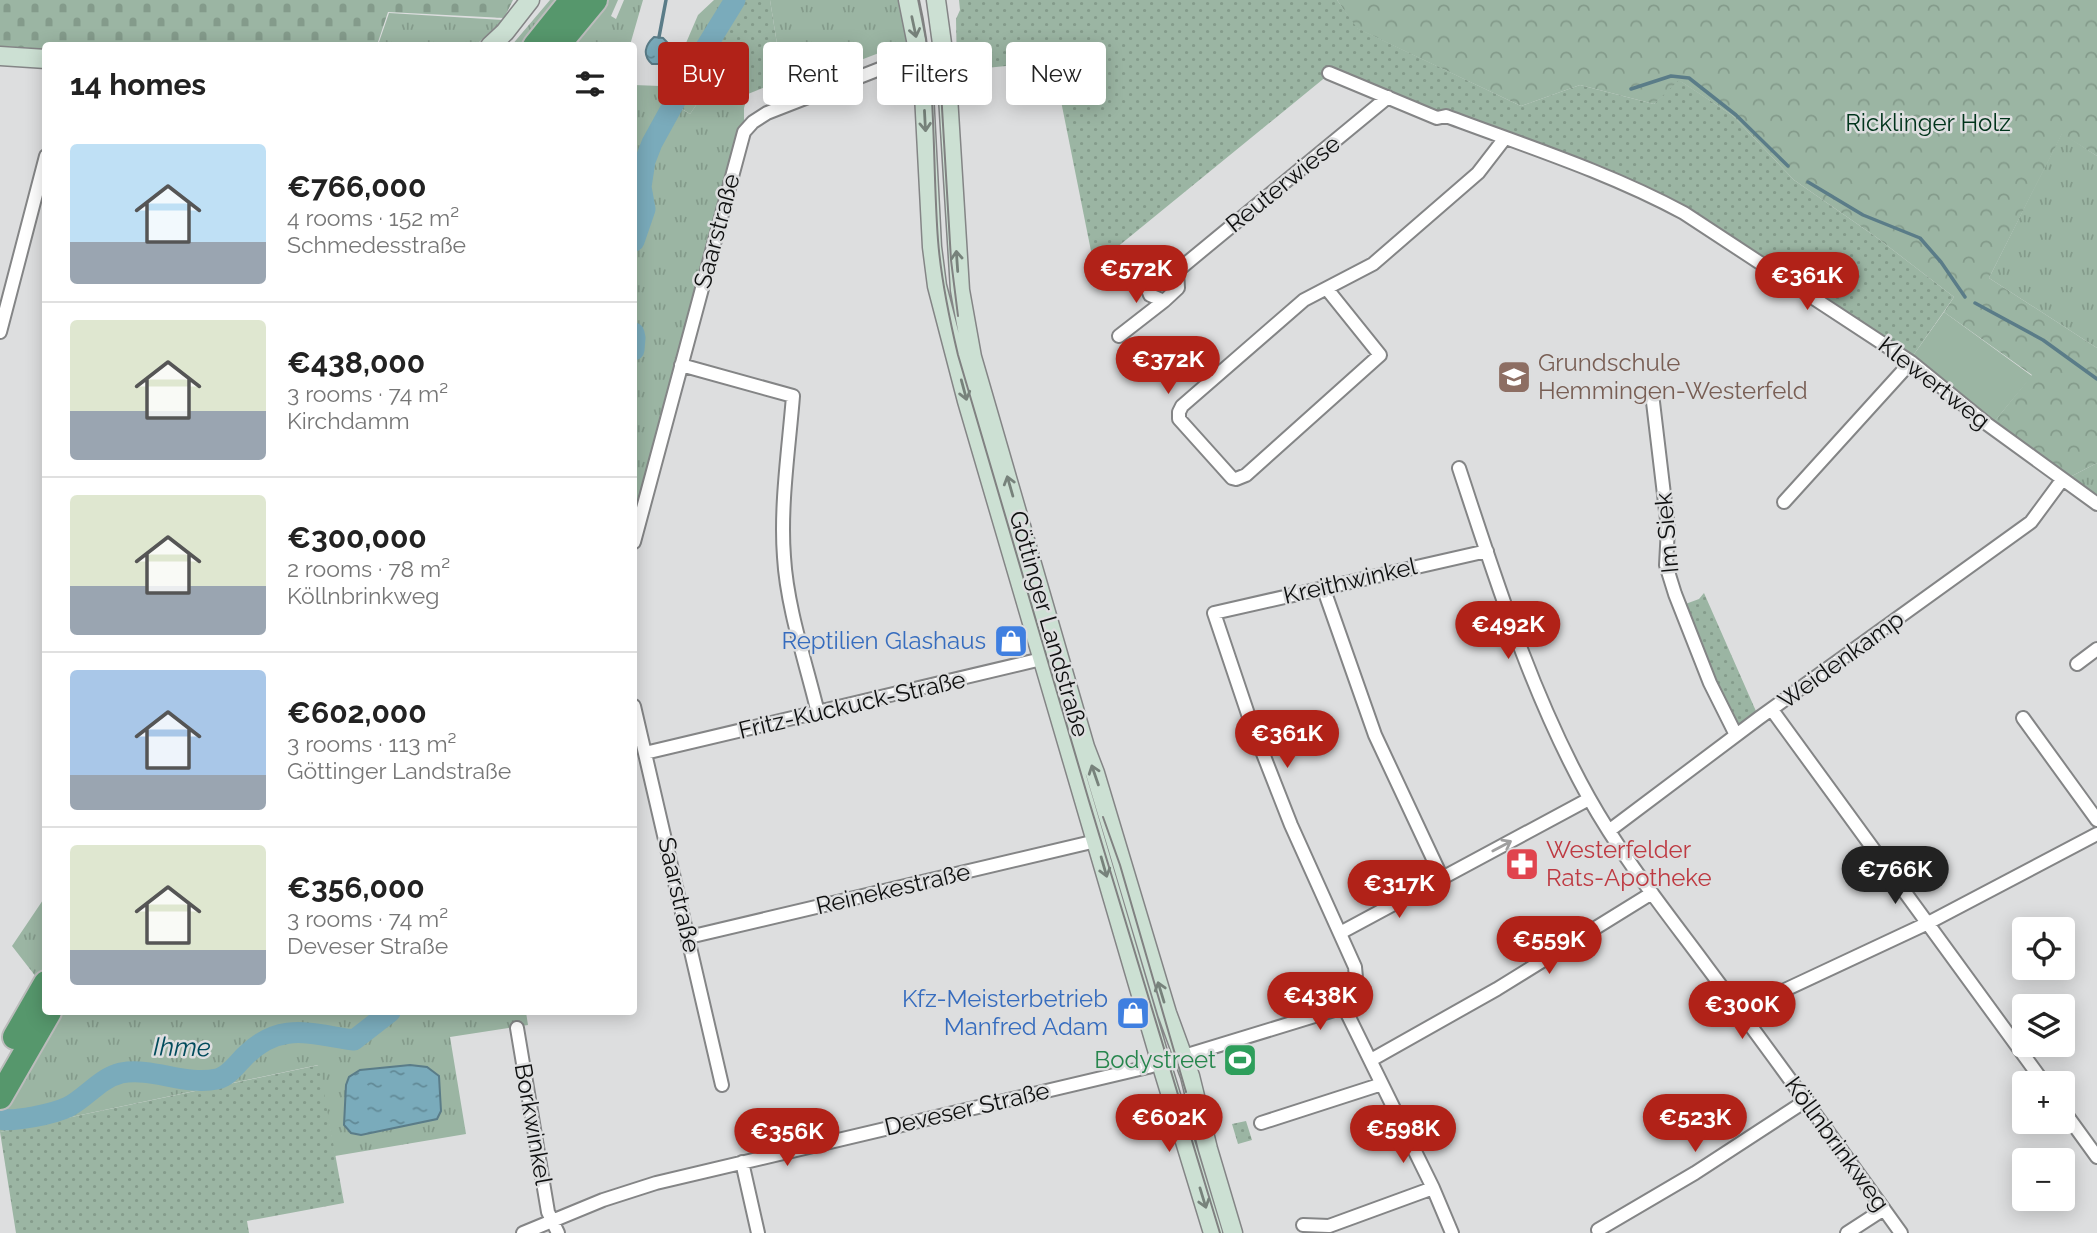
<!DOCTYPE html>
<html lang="en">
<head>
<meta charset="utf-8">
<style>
  body { margin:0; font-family:Raleway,sans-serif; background:#f2f2f2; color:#222; height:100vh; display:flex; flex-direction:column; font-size:26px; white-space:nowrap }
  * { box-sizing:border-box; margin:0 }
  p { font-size:23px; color:#767676 }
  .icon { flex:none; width:38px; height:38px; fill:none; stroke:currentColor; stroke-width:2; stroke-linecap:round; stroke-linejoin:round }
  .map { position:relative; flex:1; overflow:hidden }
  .details { position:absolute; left:42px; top:42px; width:595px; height:973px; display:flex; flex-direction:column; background:#fff; border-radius:7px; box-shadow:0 4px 18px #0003 }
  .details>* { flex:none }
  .top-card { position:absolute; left:658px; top:42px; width:665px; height:63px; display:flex; gap:14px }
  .controls { position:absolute; left:2012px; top:917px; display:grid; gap:14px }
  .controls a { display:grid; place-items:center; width:63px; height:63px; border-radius:7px; background:#fff; box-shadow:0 4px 18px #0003; font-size:35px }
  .price { position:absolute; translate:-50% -60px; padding:0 16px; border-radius:24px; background:#b12218; color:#fff; font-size:23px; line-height:46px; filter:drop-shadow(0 2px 4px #0008) }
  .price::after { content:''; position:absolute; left:50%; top:42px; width:21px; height:16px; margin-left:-10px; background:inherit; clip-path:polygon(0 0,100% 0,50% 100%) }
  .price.selected { background:#222; color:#fff }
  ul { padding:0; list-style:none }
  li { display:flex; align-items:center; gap:21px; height:175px; padding:0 28px }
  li+li { border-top:2px solid #e0e0e0 }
  li span { display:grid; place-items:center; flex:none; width:196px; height:140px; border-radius:7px; color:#555 }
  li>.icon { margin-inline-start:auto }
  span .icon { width:84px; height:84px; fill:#fffc; stroke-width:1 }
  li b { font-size:30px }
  h2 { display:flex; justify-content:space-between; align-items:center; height:84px; padding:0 28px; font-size:30px }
  .pill { padding:0 24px; border-radius:7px; background:#fff; box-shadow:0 4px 18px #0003; font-size:24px; line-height:63px }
  .pill.selected { background:#b12218; color:#fff }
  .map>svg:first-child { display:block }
  .grass { fill:url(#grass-tufts); fill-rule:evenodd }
  .forest { fill:url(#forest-crowns) }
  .cemetery { fill:url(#cemetery-stones) }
  .park { fill:url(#park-dots) }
  .pitch { fill:#9bb5a3 }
  .water { fill:url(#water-ripples); stroke:#5a7c88; stroke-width:2 }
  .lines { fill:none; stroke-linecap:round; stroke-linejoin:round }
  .stream { stroke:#5a7c88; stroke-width:3.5 }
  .river { stroke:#7aabbb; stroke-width:21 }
  .street-casing { stroke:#848586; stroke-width:16 }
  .secondary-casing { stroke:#848586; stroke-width:21 }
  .highway-casing { stroke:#bcbcbc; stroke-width:28 }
  .street { stroke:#fff; stroke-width:12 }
  .secondary { stroke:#cce0d3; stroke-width:18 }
  .highway { stroke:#56976c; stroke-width:24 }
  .tram { stroke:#808181; stroke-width:2 }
  .oneway { stroke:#77827b }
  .oneway2 { stroke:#9f9f9f }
  .labels { text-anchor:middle; stroke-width:5; stroke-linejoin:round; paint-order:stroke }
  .park-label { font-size:24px; fill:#00341b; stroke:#dddedf }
  .street-label { font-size:24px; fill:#0f1010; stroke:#dddedf }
  .education-label { font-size:24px; fill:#785e54; stroke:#dddedf; text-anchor:start }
  .shop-label { font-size:24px; fill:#366cbe; stroke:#dddedf; text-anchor:end }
  .health-label { font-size:24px; fill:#be3a42; stroke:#dddedf; text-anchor:start }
  .leisure-label { font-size:24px; fill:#27864d; stroke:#dddedf; text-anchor:end }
  .water-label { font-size:26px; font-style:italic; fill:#004b5c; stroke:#dddedf }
</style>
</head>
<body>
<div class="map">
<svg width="2097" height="1233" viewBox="0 0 2097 1233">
  <defs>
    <pattern id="grass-tufts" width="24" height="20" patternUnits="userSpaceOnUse" patternTransform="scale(1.75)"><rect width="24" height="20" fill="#9bb5a3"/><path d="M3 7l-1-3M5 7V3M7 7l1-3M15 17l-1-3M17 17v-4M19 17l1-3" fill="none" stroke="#849b8b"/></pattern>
    <pattern id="forest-crowns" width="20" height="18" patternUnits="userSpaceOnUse" patternTransform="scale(1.75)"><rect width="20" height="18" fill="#9bb5a3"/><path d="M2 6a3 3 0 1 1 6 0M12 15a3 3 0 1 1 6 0" fill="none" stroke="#849b8b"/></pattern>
    <pattern id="cemetery-stones" width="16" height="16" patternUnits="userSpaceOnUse" patternTransform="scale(1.75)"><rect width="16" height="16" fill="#9bb5a3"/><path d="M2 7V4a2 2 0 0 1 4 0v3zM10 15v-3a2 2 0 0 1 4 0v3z" fill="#849b8b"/></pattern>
    <pattern id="park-dots" width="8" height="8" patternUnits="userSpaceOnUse" patternTransform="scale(1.75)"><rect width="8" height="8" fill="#9bb5a3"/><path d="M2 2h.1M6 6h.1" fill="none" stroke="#849b8b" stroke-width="1.8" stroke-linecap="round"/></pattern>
    <pattern id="water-ripples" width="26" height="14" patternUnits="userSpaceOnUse" patternTransform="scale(1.75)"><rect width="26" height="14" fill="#7aabbb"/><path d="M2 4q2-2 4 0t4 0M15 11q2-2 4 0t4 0" fill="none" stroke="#628a97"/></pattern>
  </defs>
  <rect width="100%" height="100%" fill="#dddedf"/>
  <!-- grass -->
  <path class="grass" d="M550,0H556L520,45L511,46Z
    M607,0H618L611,16L616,19L624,0H643L630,45L568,46Z
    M714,0H732L672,103L690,114L701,98L748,94L744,108V124L733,147L634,524V85L660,86L674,71L698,15Z
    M770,0H898L908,42L800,83L777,44Z
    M389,13L503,20L476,45H378Z
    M2062,133L2097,156V348L1989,278Z
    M2097,463V496L2070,477Z
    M45,897V971L40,982L12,946Z
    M57,1012H526L528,1025L450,1037L466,1134L335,1156L318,1065L0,1132V1120ZM410,1065C426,1081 449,1095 437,1119L344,1124L346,1085L360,1070Z"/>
  <!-- forest -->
  <path class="forest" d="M1337,0H2097V156L2062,134L1989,278L2097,348V463L2070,477L1994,422L2032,375L1944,312L1954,297L1876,237L1794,180L1732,115L1680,81L1654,104L1580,85L1521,106L1356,28Z"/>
  <!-- cemetery -->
  <path class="cemetery" d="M0,0H513L504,18L388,12L377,45L46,46L45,49L0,46Z"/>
  <!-- park -->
  <path class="park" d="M740,0H770L777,44L800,83L781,90L778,82L748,94L701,98L690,114L676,105L697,67Z
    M959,0H1337L1357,28L1521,106L1580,85L1654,104L1679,80L1732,115L1794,180L1876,237L1954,297L1912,357L1744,244L1657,194L1333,71L1094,266L1053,61L957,71L956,19L960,10Z
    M1704,593L1759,718L1736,735L1680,606L1699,599Z
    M319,1065L344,1203L247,1221L249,1233H16L0,1132Z
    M1246,1121L1252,1140L1238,1144L1232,1124Z"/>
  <!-- pitch -->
  <path class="pitch" d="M1944,312L2032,376L1994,422L1912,357Z"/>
  <!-- water -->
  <path class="water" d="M654,37L663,38L668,43L666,60L660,64H652C642,55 645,45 654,37Z
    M410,1065L427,1067L439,1076L441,1111L437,1119L361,1135L351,1133L344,1125L346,1085L349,1077L360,1070Z"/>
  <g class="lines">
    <!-- stream -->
    <path class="stream" d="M659,37L666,0
      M1631,89L1671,76L1689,78L1736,115L1788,166
      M1808,182L1863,215L1920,238L1941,262L1965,297
      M1975,303L2043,340L2097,379"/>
    <!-- river -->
    <path class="river" d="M634,241L645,209L641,187L645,161L652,143L695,65L735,0
      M634,333L635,338L634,350
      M0,1119C15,1122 53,1114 68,1107C86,1098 100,1078 121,1073C153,1067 185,1086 217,1079C228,1077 237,1064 245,1056C280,1021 310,1034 354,1040L390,1012"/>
    <!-- street casing -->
    <g class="street-casing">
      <path id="street" d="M1329,73L1437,118L1446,116C1526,146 1608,172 1684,213L1911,362L1987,424L2097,504
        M1162,267L1177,271L1178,288L1164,301L1150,295L1145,281Z
        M1177,271L1388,97
        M1327,289L1380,355L1246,475L1236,479L1232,478L1179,419V412L1182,406L1304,300L1373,264L1478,173L1505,138
        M0,332L46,156
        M1119,336L1164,301
        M681,365L793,396C789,447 780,506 784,557C787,608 806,663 818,713
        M1653,402L1668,528L1666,565L1675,594L1710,683L1736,735
        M1459,468C1496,580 1531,694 1589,798C1622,857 1667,913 1707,967C1773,1055 1837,1144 1901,1233
        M1784,502L1911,362
        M634,542L744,132L753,122L767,113L913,56L944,49
        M1323,587L1375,735L1442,878
        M2077,664L2097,649
        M634,706L722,1085
        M1772,710L2044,1083
        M2023,718L2097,820
        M645,753L1050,657
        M1610,830L1759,718L2031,522L2062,480
        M1340,933L1589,799
        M689,937L1096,841
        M1344,1007L1433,1188L1452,1233
        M1740,1011L1928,923L2097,834
        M517,1028L548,1212L558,1233
        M1371,1060L1497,989L1652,893
        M2063,1110L2097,1157
        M1261,1123L1382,1084
        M742,1162L758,1233
        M1303,1225L1329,1226L1433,1188
        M1598,1230L1695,1173L1807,1100
        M523,1233L603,1200L656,1183L1148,1067L1344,1007C1358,995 1357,984 1355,967L1291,825L1251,723L1214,613L1487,551
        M1847,1233L1884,1209"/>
    </g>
    <!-- secondary casing -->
    <g class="secondary-casing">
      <path id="secondary" d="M908,0L923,75L932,247L937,286L967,401L1161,1063L1213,1233
        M936,0L947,80L960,290L972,357L1085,747L1095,773L1167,1013L1190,1076L1208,1149L1233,1233
        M490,46L505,32L530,0
        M0,56L46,59"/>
    </g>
    <!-- highway casing -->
    <g class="highway-casing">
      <path id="highway" d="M535,46L572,0
        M557,46L595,0
        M15,1037L46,983
        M0,1097L49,1012"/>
    </g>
    <!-- street -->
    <use href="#street" class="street"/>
    <!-- secondary -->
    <use href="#secondary" class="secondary"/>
    <!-- highway -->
    <use href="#highway" class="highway"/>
    <!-- tram -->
    <path class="tram" d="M919,0C937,78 932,160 938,240C941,279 949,317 958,355L1089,801L1220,1233
      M935,48L940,74L951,260L958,316
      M1103,817L1120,865L1186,1092"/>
  </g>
  <!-- one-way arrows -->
  <defs><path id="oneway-shaft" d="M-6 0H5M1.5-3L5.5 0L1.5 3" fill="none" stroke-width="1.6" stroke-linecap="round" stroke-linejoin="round" transform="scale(1.75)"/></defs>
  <g class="oneway">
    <use href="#oneway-shaft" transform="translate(914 27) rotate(78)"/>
    <use href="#oneway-shaft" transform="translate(925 121) rotate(87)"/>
    <use href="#oneway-shaft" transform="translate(957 261) rotate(-94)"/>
    <use href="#oneway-shaft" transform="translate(964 390) rotate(75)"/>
    <use href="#oneway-shaft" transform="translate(1010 486) rotate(-106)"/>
    <use href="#oneway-shaft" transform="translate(1095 775) rotate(-109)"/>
    <use href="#oneway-shaft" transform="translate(1104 867) rotate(74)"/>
    <use href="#oneway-shaft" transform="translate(1161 992) rotate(-107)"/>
    <use href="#oneway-shaft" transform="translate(1203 1198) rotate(73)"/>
  </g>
  <use class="oneway2" href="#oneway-shaft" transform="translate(1502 846) rotate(-28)"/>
  <!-- icons -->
  <defs>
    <g id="school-square" transform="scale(1.75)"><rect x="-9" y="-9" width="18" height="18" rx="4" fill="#8d6e63" stroke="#dddedf"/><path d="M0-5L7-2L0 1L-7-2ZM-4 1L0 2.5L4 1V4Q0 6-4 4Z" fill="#fff"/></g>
    <g id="shop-square" transform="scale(1.75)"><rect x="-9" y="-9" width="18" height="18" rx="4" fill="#3f7fe0" stroke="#dddedf"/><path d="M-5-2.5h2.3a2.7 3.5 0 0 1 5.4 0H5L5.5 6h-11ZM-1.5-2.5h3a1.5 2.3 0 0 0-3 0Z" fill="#fff"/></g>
    <g id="pharmacy-square" transform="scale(1.75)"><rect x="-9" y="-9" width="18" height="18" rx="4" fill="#e0444e" stroke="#dddedf"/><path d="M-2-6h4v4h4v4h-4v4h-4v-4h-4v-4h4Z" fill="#fff"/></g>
    <g id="stadium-square" transform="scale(1.75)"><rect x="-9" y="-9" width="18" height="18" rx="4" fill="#2e9e5b" stroke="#dddedf"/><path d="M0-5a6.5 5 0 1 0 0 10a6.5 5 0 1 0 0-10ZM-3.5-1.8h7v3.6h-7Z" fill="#fff"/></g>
  </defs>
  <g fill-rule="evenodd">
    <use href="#school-square" x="1514" y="377"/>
    <use href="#shop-square" x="1011" y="641"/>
    <use href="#pharmacy-square" x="1522" y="864"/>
    <use href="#shop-square" x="1133" y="1013"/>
    <use href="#stadium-square" x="1240" y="1060"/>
  </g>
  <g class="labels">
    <!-- park labels -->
    <g class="park-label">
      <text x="1928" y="131">Ricklinger Holz</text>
    </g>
    <!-- street labels -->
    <g class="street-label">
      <text transform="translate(1283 184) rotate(-39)" y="8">Reuterwiese</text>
      <text transform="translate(717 231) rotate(-75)" y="8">Saarstraße</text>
      <text transform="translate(1934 383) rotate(38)" y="8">Klewertweg</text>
      <text transform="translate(1667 533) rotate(-95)" y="8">Im Siek</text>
      <text transform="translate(1350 581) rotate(-13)" y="8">Kreithwinkel</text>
      <text transform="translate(1049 624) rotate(74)" y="8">Göttinger Landstraße</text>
      <text transform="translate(1841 660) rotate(-36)" y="8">Weidenkamp</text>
      <text transform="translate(852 705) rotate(-13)" y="8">Fritz-Kuckuck-Straße</text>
      <text transform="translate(893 889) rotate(-13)" y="8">Reinekestraße</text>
      <text transform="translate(679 895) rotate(77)" y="8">Saarstraße</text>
      <text transform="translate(967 1109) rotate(-13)" y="8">Deveser Straße</text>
      <text transform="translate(533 1124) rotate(80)" y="8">Borkwinkel</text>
      <text transform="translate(1837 1144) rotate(54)" y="8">Köllnbrinkweg</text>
    </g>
    <!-- education labels -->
    <g class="education-label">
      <text x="1538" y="371">Grundschule<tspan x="1538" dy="28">Hemmingen-Westerfeld</tspan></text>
    </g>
    <!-- shop labels -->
    <g class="shop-label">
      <text x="986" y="649">Reptilien Glashaus</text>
      <text x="1108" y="1007">Kfz-Meisterbetrieb<tspan x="1108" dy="28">Manfred Adam</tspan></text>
    </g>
    <!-- health labels -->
    <g class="health-label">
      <text x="1546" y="858">Westerfelder<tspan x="1546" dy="28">Rats-Apotheke</tspan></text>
    </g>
    <!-- leisure labels -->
    <g class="leisure-label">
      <text x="1216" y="1068">Bodystreet</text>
    </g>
    <!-- water labels -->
    <g class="water-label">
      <text transform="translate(182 1047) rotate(1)" y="9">Ihme</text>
    </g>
  </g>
</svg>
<div class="controls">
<a><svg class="icon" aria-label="locate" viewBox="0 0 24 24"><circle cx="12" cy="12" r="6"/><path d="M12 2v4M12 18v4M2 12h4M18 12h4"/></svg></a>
<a><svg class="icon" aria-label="layers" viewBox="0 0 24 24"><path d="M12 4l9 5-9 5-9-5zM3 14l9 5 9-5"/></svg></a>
<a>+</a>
<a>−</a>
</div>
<b class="price" style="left:1136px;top:305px">€572K</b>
<b class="price" style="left:1807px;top:312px">€361K</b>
<b class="price" style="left:1168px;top:396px">€372K</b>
<b class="price" style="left:1508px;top:661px">€492K</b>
<b class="price" style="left:1287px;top:770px">€361K</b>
<b class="price selected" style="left:1895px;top:906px">€766K</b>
<b class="price" style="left:1399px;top:920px">€317K</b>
<b class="price" style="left:1549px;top:976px">€559K</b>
<b class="price" style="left:1320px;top:1032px">€438K</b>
<b class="price" style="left:1742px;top:1041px">€300K</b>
<b class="price" style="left:1169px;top:1154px">€602K</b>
<b class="price" style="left:1695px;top:1154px">€523K</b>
<b class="price" style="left:1403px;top:1165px">€598K</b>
<b class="price" style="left:787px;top:1168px">€356K</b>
<div class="top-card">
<a class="pill selected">Buy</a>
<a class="pill">Rent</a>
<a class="pill">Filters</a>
<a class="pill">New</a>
</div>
<section class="details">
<h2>14 homes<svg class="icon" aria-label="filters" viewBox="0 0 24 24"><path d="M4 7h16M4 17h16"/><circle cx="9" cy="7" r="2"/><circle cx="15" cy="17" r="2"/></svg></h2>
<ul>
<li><span style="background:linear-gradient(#bfe0f5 70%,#9aa5b1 0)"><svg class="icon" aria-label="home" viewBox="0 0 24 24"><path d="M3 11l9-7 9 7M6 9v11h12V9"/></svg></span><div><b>€766,000</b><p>4 rooms · 152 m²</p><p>Schmedesstraße</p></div></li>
<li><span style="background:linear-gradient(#dfe7d0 65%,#9aa5b1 0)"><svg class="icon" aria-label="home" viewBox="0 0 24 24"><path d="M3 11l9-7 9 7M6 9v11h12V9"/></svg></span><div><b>€438,000</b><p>3 rooms · 74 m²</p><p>Kirchdamm</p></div></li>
<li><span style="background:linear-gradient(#dfe7d0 65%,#9aa5b1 0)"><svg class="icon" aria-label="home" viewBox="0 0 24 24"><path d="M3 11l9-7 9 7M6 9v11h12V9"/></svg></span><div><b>€300,000</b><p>2 rooms · 78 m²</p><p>Köllnbrinkweg</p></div></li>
<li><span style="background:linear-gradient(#a9c7e8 75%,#9aa5b1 0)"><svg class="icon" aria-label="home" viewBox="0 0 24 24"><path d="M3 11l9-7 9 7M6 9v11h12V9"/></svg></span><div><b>€602,000</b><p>3 rooms · 113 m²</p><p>Göttinger Landstraße</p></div></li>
<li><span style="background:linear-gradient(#dfe7d0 75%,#9aa5b1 0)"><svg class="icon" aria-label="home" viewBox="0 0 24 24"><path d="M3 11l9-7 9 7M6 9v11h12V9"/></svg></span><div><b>€356,000</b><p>3 rooms · 74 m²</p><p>Deveser Straße</p></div></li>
</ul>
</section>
</div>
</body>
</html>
